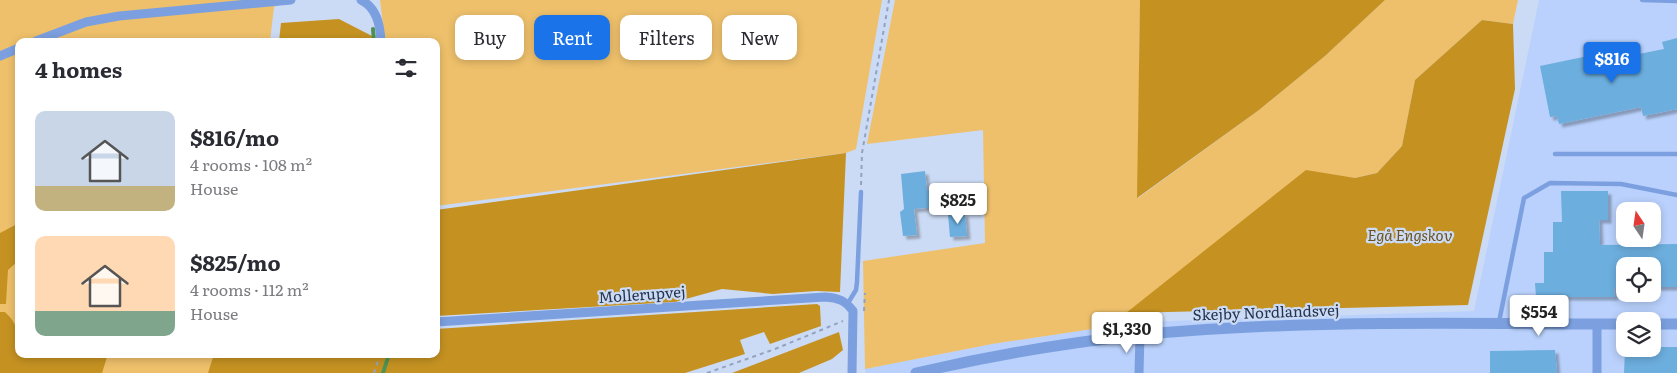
<!DOCTYPE html>
<html lang="en">
<head>
<meta charset="utf-8">
<style>
  body { margin:0; font-family:Literata,serif; background:#f2f2f3; color:#2b2b33; height:100vh; display:flex; flex-direction:column; font-size:19px; white-space:nowrap }
  * { box-sizing:border-box; margin:0 }
  p { font-size:16px; color:#7c7c81 }
  .icon { flex:none; width:28px; height:28px; fill:none; stroke:currentColor; stroke-width:2; stroke-linecap:round; stroke-linejoin:round }
  .map { position:relative; flex:1; overflow:hidden }
  .sheet { position:absolute; left:15px; top:38px; width:425px; height:320px; display:flex; flex-direction:column; background:#fff; border-radius:10px; box-shadow:0 2px 8px #0003 }
  .sheet>* { flex:none }
  .hud { position:absolute; left:455px; top:15px; width:475px; height:45px; display:flex; gap:10px }
  .needle { width:32px; rotate:347deg }
  .fabs { position:absolute; left:1616px; top:202px; display:grid; gap:10px }
  .fabs a { display:grid; place-items:center; width:45px; height:45px; border-radius:10px; background:#fff; box-shadow:0 2px 8px #0003; font-size:25px }
  .price { position:absolute; translate:-50% -42px; padding:0 11px; border-radius:5px; background:#fff; color:#222; font-size:16px; line-height:32px; filter:drop-shadow(0 1px 2px #0008) }
  .price::after { content:''; position:absolute; left:50%; top:30px; width:15px; height:11px; margin-left:-8px; background:inherit; clip-path:polygon(0 0,100% 0,50% 100%) }
  .price.active { background:#1a73e8; color:#fff }
  ul { padding:0; list-style:none }
  li { display:flex; align-items:center; gap:15px; height:125px; padding:0 20px }
  li span { display:grid; place-items:center; flex:none; width:140px; height:100px; border-radius:10px; color:#555 }
  li>.icon { margin-inline-start:auto }
  span .icon { width:60px; height:60px; fill:#fffc; stroke-width:1 }
  li b { font-size:21px }
  h2 { display:flex; justify-content:space-between; align-items:center; height:60px; padding:0 20px; font-size:21px }
  .tag { padding:0 18px; border-radius:10px; background:#fff; box-shadow:0 2px 8px #0003; font-size:18px; line-height:45px }
  .tag.active { background:#1a73e8; color:#fff }
  .map>svg:first-child { display:block }
  .built { fill:#b9d1fc; fill-rule:evenodd }
  .green { fill:#eec06b }
  .forest { fill:#c59222 }
  .lines { fill:none; stroke-linecap:round; stroke-linejoin:round }
  .stream { stroke:#4f9352; stroke-width:4 }
  .building { fill:#6caede; filter:url(#shadow) }
  .path { stroke:#94a2bc; stroke-width:2; stroke-dasharray:4 4; stroke-linecap:butt }
  .service { stroke:#7ca0df; stroke-width:4.5 }
  .minor { stroke:#7ca0df; stroke-width:9 }
  .tertiary { stroke:#7ca0df; stroke-width:11 }
  .labels { text-anchor:middle; stroke-width:4.5; stroke-linejoin:round; paint-order:stroke }
  .park-label { font-size:15px; font-style:italic; fill:#6d521c; stroke:#ccdbf5 }
  .street-label { font-size:15px; fill:#25334d; stroke:#ccdbf5 }
</style>
</head>
<body>
<div class="map">
<svg width="1677" height="373" viewBox="0 0 1677 373">
  <defs>
    <filter id="shadow"><feDropShadow dx="3.5" dy="3.5" stdDeviation="1" flood-color="#0004"/></filter>
  </defs>
  <rect width="100%" height="100%" fill="#ccdbf5"/>
  <!-- built -->
  <path class="built" d="M1539,0H1677V373H866L865,369L992,344L1139,322L1474,311ZM1625,211H1652V239H1625ZM1625,266H1652V294H1625ZM1625,321H1652V349H1625Z"/>
  <!-- green -->
  <path class="green" d="M0,0H288L274,7L270,41H19V354H217L212,373H0Z
    M380,0H882L856,149L846,153L436,206V41H385Z
    M895,0H1140L1138,198L1259,110L1325,56L1385,0H1518L1513,24L1482,20L1415,80L1402,146L1377,173L1355,178L1332,176L1127,313L1139,322L992,344L865,369L863,261L985,243L983,130L867,144Z"/>
  <!-- forest -->
  <path class="forest" d="M1140,0H1385L1325,56L1259,110L1137,198Z
    M339,19L372,36V41H279L281,23Z
    M1482,20L1513,24L1515,89L1468,305L1126,313L1306,170L1355,178L1377,173L1402,146L1415,80Z
    M846,153L840,292L816,291L773,294L722,289L675,302L436,316V210Z
    M19,223V260L8,270L6,304H0V233Z
    M817,304L820,306L821,326L770,344L764,332L740,340L745,354L685,373H208L214,354H436V329Z
    M0,312H5C19,325 19,335 19,354H108L102,373H0Z
    M839,332L843,350L832,359L799,373H732Z"/>
  <g class="lines">
    <!-- stream -->
    <path class="stream" d="M373,29L374,41
      M383,373L389,354"/>
  </g>
  <!-- building -->
  <path class="building" d="M1677,38V109L1643,116L1641,107L1559,124L1557,116L1550,117L1540,66L1607,52L1609,60L1664,49L1662,42Z
    M925,171L927,190L946,188L948,206L914,209L917,235L903,236L900,212L904,209L901,174Z
    M1561,191H1608V220H1599L1600,245L1677,244V287H1652V266H1625V288H1614L1615,297H1536L1535,283H1544V252H1553V222H1562Z
    M965,213L967,236L950,237L948,215Z
    M1652,347H1677V373H1624L1625,349Z
    M1555,350L1557,373H1490V351Z"/>
  <g class="lines">
    <!-- path -->
    <path class="path" d="M861,185L862,153L889,0
      M864,311L865,293
      M374,373L380,354
      M707,373L775,349L843,321"/>
    <!-- service -->
    <path class="service" d="M1642,0L1677,1
      M1555,154H1677
      M848,303L856,290L857,282L861,192
      M1499,322L1524,198L1550,183L1621,184L1677,195"/>
    <!-- minor -->
    <path class="minor" d="M361,0C377,8 380,25 381,41
      M36,41L86,22L119,16L291,0
      M0,56L19,48
      M436,322L825,297C838,298 845,300 853,311L852,373
      M1597,324V373
      M1139,373L1140,335"/>
    <!-- tertiary -->
    <path class="tertiary" d="M1652,324H1677
      M916,373C989,356 1064,343 1139,335C1300,319 1463,324 1625,324"/>
  </g>
  <g class="labels">
    <!-- park labels -->
    <g class="park-label">
      <text x="1410" y="241">Egå Engskov</text>
    </g>
    <!-- street labels -->
    <g class="street-label">
      <text transform="translate(642 295) rotate(-4)" y="5">Mollerupvej</text>
      <text transform="translate(1266 313) rotate(-2)" y="5">Skejby Nordlandsvej</text>
    </g>
  </g>
</svg>
<div class="fabs">
<a><svg class="needle" viewBox="-14 -14 28 28"><path d="M0-13l5 13h-10z" fill="#e53935"/><path d="M0 13l5-13h-10z" fill="#7c7c81"/></svg></a>
<a><svg class="icon" aria-label="locate" viewBox="0 0 24 24"><circle cx="12" cy="12" r="6"/><path d="M12 2v4M12 18v4M2 12h4M18 12h4"/></svg></a>
<a><svg class="icon" aria-label="layers" viewBox="0 0 24 24"><path d="M12 4l9 5-9 5-9-5zM3 14l9 5 9-5"/></svg></a>
</div>
<b class="price active" style="left:1612px;top:84px">$816</b>
<b class="price" style="left:958px;top:225px">$825</b>
<b class="price" style="left:1539px;top:337px">$554</b>
<b class="price" style="left:1127px;top:354px">$1,330</b>
<div class="hud">
<a class="tag">Buy</a>
<a class="tag active">Rent</a>
<a class="tag">Filters</a>
<a class="tag">New</a>
</div>
<section class="sheet">
<h2>4 homes<svg class="icon" aria-label="filters" viewBox="0 0 24 24"><path d="M4 7h16M4 17h16"/><circle cx="9" cy="7" r="2"/><circle cx="15" cy="17" r="2"/></svg></h2>
<ul>
<li><span style="background:linear-gradient(#c9d6e8 75%,#c2b280 0)"><svg class="icon" aria-label="home" viewBox="0 0 24 24"><path d="M3 11l9-7 9 7M6 9v11h12V9"/></svg></span><div><b>$816/mo</b><p>4 rooms · 108 m²</p><p>House</p></div></li>
<li><span style="background:linear-gradient(#ffd9b3 75%,#7fa58c 0)"><svg class="icon" aria-label="home" viewBox="0 0 24 24"><path d="M3 11l9-7 9 7M6 9v11h12V9"/></svg></span><div><b>$825/mo</b><p>4 rooms · 112 m²</p><p>House</p></div></li>
</ul>
</section>
</div>
</body>
</html>
